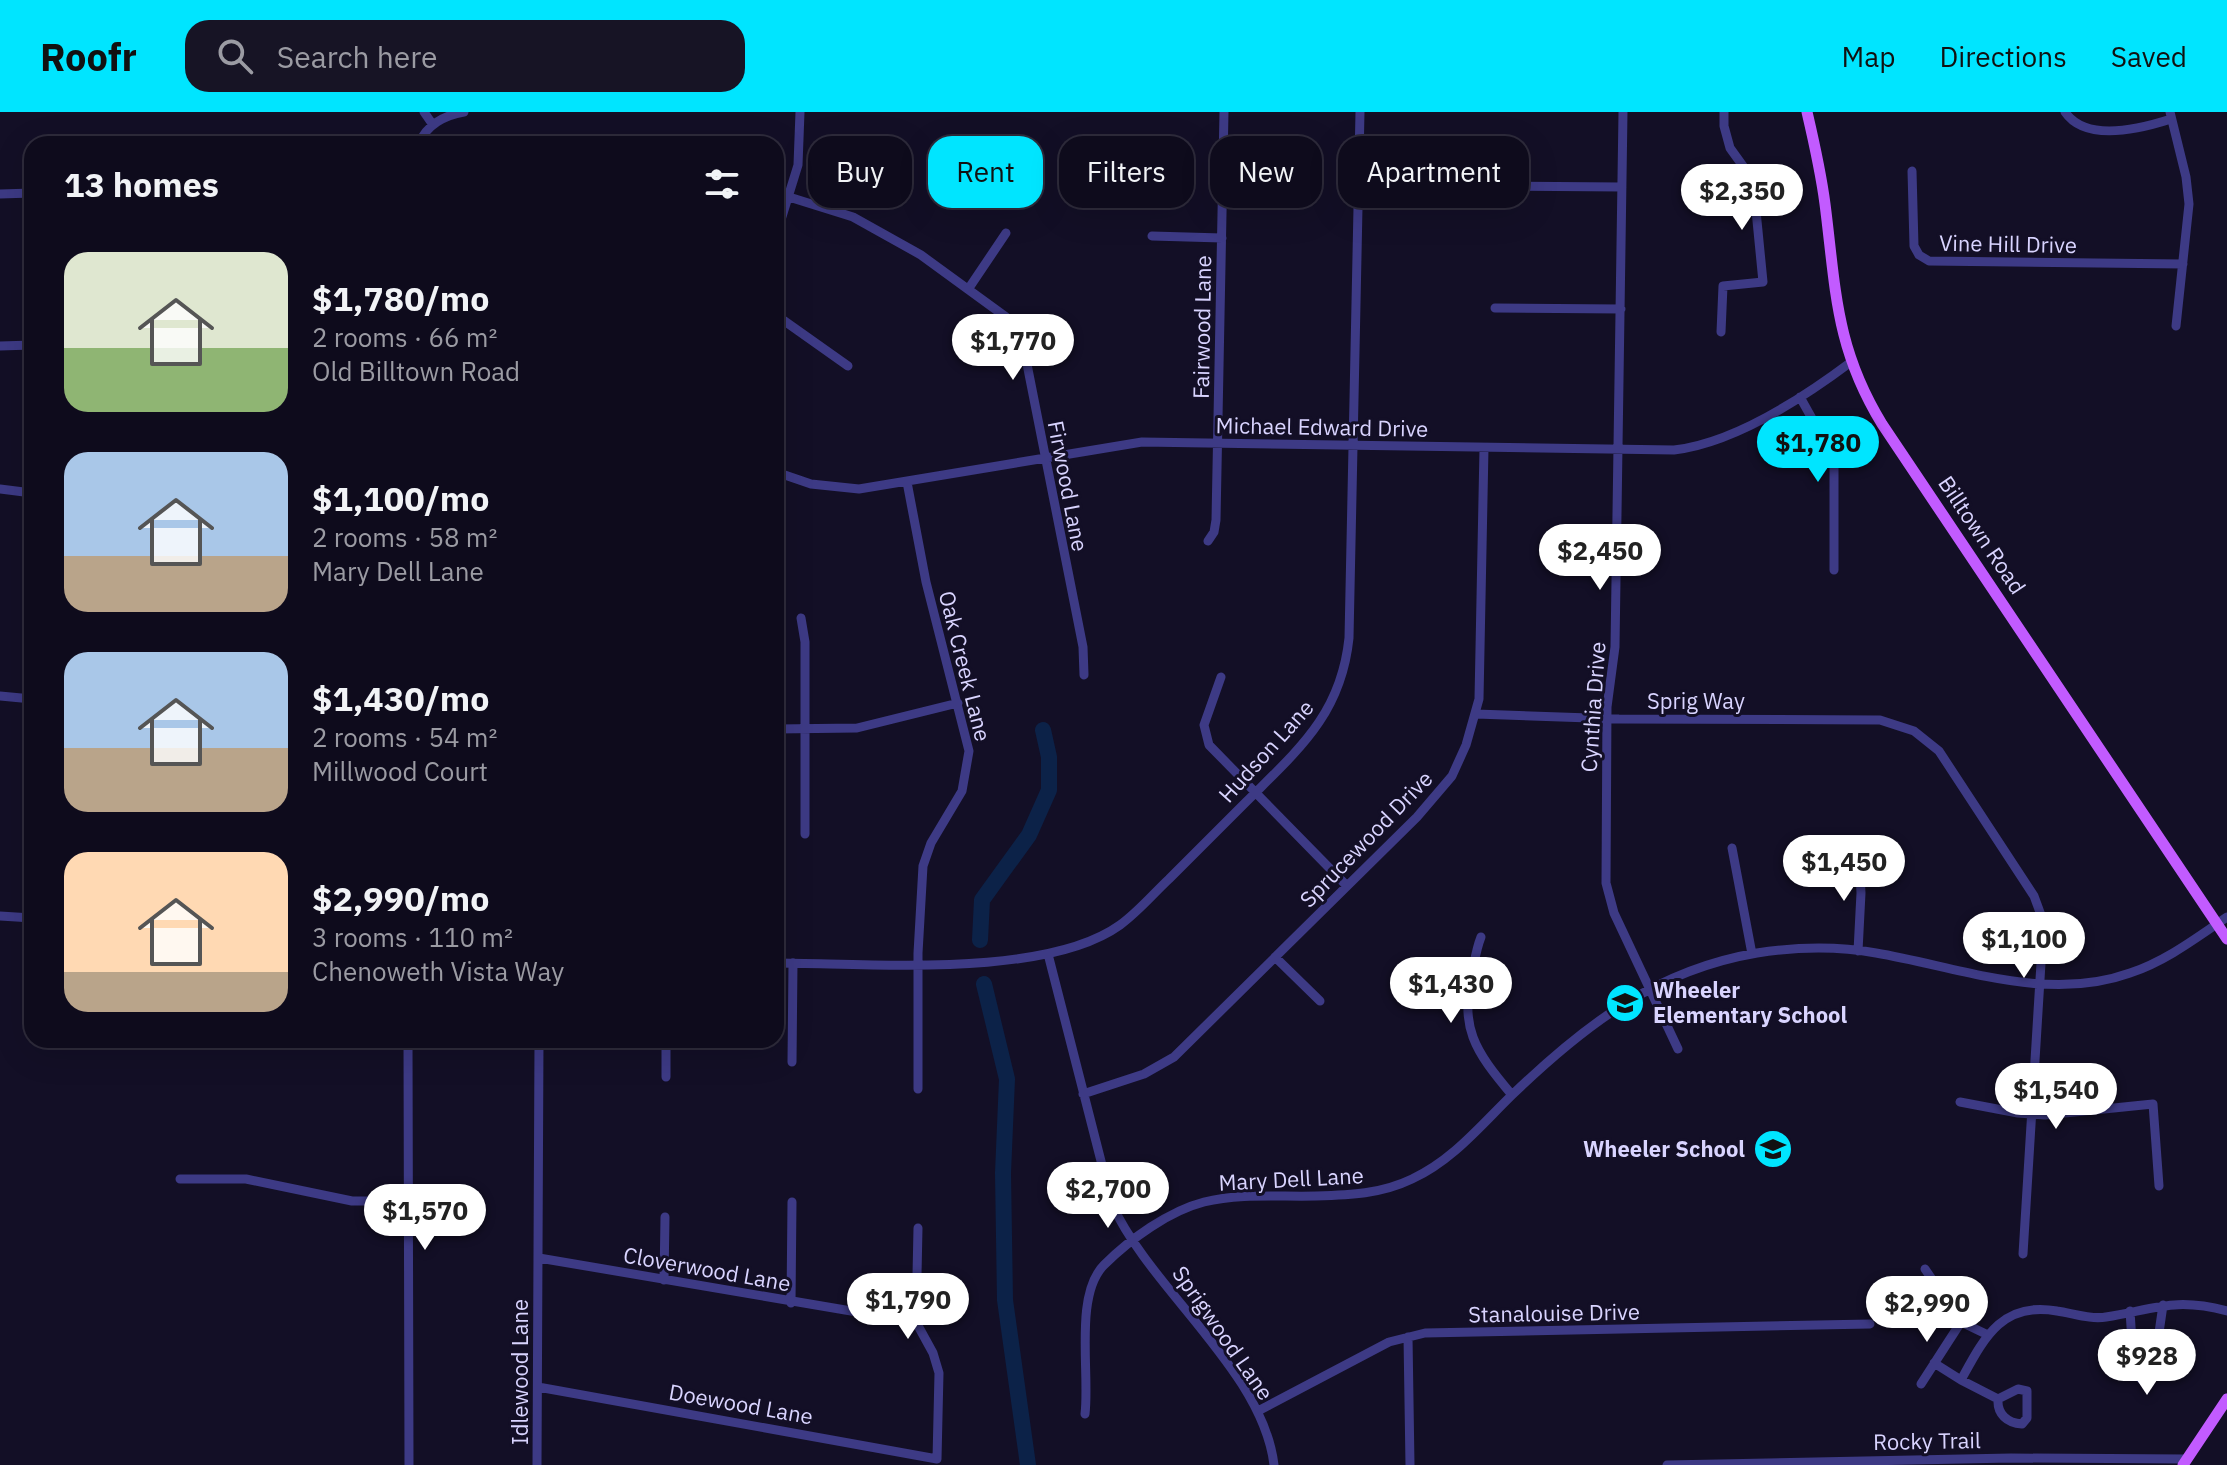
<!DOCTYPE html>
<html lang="en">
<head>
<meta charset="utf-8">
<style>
  body { margin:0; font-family:"IBM Plex Sans",sans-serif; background:#171425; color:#f1f3f6; height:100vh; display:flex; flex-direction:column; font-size:30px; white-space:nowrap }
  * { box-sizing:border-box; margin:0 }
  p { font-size:26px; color:#9b9ba3 }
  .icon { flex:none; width:44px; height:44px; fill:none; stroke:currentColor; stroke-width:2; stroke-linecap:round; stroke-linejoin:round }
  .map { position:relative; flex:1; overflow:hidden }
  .drawer { position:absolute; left:24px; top:24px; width:760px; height:912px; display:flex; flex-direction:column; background:#0e0b1c; border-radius:24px; box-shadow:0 8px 32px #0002,0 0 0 2px #2e2b3b }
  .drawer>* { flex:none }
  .top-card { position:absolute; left:808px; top:24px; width:760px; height:72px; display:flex; gap:16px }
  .price { position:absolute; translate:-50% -68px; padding:0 18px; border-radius:28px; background:#fff; color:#222; font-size:26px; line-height:52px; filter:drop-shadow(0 2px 4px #0008) }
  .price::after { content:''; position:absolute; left:50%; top:48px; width:24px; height:18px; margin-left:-12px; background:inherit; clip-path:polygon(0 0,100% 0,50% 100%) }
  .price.selected { background:#00e5ff; color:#111 }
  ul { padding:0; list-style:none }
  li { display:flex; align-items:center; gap:24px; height:200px; padding:0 40px }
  li span { display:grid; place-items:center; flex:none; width:224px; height:160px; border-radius:24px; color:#555 }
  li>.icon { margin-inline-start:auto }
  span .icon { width:96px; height:96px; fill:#fffc; stroke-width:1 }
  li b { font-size:34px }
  h2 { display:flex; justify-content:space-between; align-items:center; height:96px; padding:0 40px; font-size:34px }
  .tag { padding:0 28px; border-radius:24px; background:#0e0b1c; box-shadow:0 8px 32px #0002,0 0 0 2px #2e2b3b; font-size:28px; line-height:72px }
  .tag.selected { background:#00e5ff; color:#111 }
  header { display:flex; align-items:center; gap:48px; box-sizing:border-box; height:112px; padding:0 40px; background:#00e5ff; color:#111 }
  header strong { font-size:38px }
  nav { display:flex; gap:44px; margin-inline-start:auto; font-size:28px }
  .search { width:560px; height:72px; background:#171425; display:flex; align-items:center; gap:20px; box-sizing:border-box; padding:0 28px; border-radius:24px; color:#9b9ba3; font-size:30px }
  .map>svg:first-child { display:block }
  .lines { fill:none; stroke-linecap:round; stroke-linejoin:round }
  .river { stroke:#0c2248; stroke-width:16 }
  .minor { stroke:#3d3a85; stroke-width:9 }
  .major { stroke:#c25bff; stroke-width:11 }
  .labels { text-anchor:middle; stroke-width:6; stroke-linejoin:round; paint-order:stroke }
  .street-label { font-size:22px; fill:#d9d4ff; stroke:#130f26 }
  .poi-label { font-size:22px; font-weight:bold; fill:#d9d4ff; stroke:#130f26; text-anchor:start }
</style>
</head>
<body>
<header>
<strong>Roofr</strong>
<div class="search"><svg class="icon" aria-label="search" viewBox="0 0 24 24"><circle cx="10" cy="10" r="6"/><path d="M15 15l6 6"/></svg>Search here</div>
<nav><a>Map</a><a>Directions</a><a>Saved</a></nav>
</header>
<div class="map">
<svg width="2227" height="1353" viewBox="0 0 2227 1353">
  <rect width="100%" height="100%" fill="#130f26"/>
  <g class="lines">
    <!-- river -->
    <path class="river" d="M980,828L982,788L1029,723L1049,678V645L1043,618
      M984,872L1007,967L1003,1061L1005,1188L1028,1353"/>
    <!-- minor -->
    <path class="minor" d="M424,0L433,13
      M1623,0L1615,535L1607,595L1606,771L1614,801L1678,937
      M2065,0C2086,31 2140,17 2171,7
      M2170,0L2186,65L2189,92L2176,214
      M419,32C426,13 445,3 464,0
      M1912,59L1914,134L1919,143L1929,149L2183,152
      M1494,74L1622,75
      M0,82L32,81
      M789,85L853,105L921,143L1006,205L1017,220L1025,242L1083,535L1084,563
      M776,124L798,53L800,0
      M1152,124L1222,126
      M969,176L1006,121
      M1495,196L1621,197
      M776,203L848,254
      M1721,220L1723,174L1763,170L1753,68L1730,36L1724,14V0
      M0,234L32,233
      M1800,285L1834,346V458
      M776,360L811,372L859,377L1142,330L1674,338C1735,331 1803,286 1851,250
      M907,370L926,470L969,639L962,679L931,731L923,754L918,841V977
      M0,377L32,381
      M1208,429L1214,420L1216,408L1224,0
      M801,506L805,530V722
      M1221,565L1204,613L1209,633L1347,774
      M0,584L32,587
      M1476,602L1619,607L1880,608L1914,619L1939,639L2034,784L2041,803L2042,835L2023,1142
      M776,617L857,616L958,591
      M1732,736L1752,842
      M0,804L32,806
      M1481,825C1477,835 1475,846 1473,856C1458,915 1475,939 1512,983
      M1858,839L1861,781L1859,743
      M1048,842L1112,1092C1150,1177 1263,1259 1274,1353
      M1275,845L1320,889
      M776,851C868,851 1045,867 1120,813C1138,800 1153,782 1169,767C1195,741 1220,716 1246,690C1298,638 1341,603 1349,526L1360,0
      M408,928L409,1353
      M666,928V965
      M792,950L793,851
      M1083,982L1144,962L1174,945L1417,705L1452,664L1466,633L1479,587L1484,336
      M1960,990L2018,1001L2045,1003L2153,992L2159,1074
      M180,1067H246L352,1089H409
      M539,1146L916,1210
      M1925,1157L1961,1210L1988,1223
      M664,1168L665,1105
      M791,1191L792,1090
      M2130,1199L2134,1261L2143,1269L2153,1262L2163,1193
      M1408,1225L1410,1353
      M1934,1251L1961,1268
      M1921,1272L1961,1210
      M538,1275L937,1347L939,1261L933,1241L916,1210L918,1116
      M2018,1277L2027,1279V1306L2022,1312C2007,1311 1997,1302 1998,1287Z
      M1998,1287L1961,1268C1984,1226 2002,1189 2057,1199C2072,1201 2091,1208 2106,1205C2155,1197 2175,1185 2227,1199
      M1258,1299L1389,1230L1425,1221L1870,1212
      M1085,1302C1090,1261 1074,1183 1104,1153C1130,1127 1169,1099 1204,1090C1240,1081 1280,1085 1316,1084C1350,1083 1381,1082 1412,1067C1453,1048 1481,1013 1513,982C1585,913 1656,858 1757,841C1796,835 1837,834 1876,841C1959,855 2047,891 2130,861C2166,849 2196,826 2227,805
      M537,1353L539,928
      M1667,1353L2011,1346L2186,1347"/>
    <!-- major -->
    <path class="major" d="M1807,0C1814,30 1821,61 1825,92C1836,178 1835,235 1882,312L2227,827
      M2183,1353L2227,1287"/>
  </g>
  <!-- icons -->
  <defs>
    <g id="school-disc" transform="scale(2)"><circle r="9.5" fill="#00e5ff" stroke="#130f26"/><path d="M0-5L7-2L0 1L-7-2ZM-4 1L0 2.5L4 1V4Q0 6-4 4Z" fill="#111"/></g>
  </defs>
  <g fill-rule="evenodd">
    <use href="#school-disc" x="1625" y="891"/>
    <use href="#school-disc" x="1773" y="1037"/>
  </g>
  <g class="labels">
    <!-- street labels -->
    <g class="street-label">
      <text transform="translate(2008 132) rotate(1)" y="8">Vine Hill Drive</text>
      <text transform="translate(1202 215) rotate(-89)" y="8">Fairwood Lane</text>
      <text transform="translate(1322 315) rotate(1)" y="8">Michael Edward Drive</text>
      <text transform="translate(1068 374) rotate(79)" y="8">Firwood Lane</text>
      <text transform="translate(1982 423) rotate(56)" y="8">Billtown Road</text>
      <text transform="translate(965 554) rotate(76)" y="8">Oak Creek Lane</text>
      <text x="1696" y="597">Sprig Way</text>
      <text transform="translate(1593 595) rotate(-86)" y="8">Cynthia Drive</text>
      <text transform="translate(1266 639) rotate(-48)" y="8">Hudson Lane</text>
      <text transform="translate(1366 727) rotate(-46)" y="8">Sprucewood Drive</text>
      <text transform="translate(1291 1067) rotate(-3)" y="8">Mary Dell Lane</text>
      <text transform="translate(707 1157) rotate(10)" y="8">Cloverwood Lane</text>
      <text transform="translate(1554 1201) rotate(-1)" y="8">Stanalouise Drive</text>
      <text transform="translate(1223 1221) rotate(55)" y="8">Sprigwood Lane</text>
      <text transform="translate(520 1260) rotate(-90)" y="8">Idlewood Lane</text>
      <text transform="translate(741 1292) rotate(10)" y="8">Doewood Lane</text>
      <text transform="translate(1927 1329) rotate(-1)" y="8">Rocky Trail</text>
    </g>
    <!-- poi labels -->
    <g class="poi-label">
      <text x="1653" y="886">Wheeler<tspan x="1653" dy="25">Elementary School</tspan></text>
      <text x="1745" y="1045" text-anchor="end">Wheeler School</text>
    </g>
  </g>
</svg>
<b class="price" style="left:1742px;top:120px">$2,350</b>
<b class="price" style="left:1013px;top:270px">$1,770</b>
<b class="price selected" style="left:1818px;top:372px">$1,780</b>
<b class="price" style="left:1600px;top:480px">$2,450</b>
<b class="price" style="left:1844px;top:791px">$1,450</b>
<b class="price" style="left:2024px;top:868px">$1,100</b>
<b class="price" style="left:1451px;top:913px">$1,430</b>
<b class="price" style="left:2056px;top:1019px">$1,540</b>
<b class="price" style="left:1108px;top:1118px">$2,700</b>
<b class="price" style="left:425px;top:1140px">$1,570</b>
<b class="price" style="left:908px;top:1229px">$1,790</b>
<b class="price" style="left:1927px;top:1232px">$2,990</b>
<b class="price" style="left:2147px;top:1285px">$928</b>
<div class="top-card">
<a class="tag">Buy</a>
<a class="tag selected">Rent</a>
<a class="tag">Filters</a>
<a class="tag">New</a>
<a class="tag">Apartment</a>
</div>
<section class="drawer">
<h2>13 homes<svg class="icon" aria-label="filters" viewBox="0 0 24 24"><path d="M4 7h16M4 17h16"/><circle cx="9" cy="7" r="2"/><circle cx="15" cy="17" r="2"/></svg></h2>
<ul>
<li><span style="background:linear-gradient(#dfe7d0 60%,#8fb573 0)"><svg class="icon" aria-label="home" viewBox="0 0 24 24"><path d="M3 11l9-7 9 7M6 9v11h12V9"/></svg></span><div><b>$1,780/mo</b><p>2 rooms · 66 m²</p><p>Old Billtown Road</p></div></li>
<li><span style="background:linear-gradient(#a9c7e8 65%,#b9a48a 0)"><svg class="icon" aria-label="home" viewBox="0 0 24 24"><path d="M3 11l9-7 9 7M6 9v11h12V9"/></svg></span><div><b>$1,100/mo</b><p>2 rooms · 58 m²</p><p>Mary Dell Lane</p></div></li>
<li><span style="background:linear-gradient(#a9c7e8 60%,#b9a48a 0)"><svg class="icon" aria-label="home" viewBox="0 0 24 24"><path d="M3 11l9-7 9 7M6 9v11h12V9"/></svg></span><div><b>$1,430/mo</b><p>2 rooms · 54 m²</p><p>Millwood Court</p></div></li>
<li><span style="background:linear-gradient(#ffd9b3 75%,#b9a48a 0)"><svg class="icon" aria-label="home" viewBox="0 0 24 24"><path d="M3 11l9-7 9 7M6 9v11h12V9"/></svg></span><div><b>$2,990/mo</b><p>3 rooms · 110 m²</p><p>Chenoweth Vista Way</p></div></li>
</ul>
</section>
</div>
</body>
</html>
